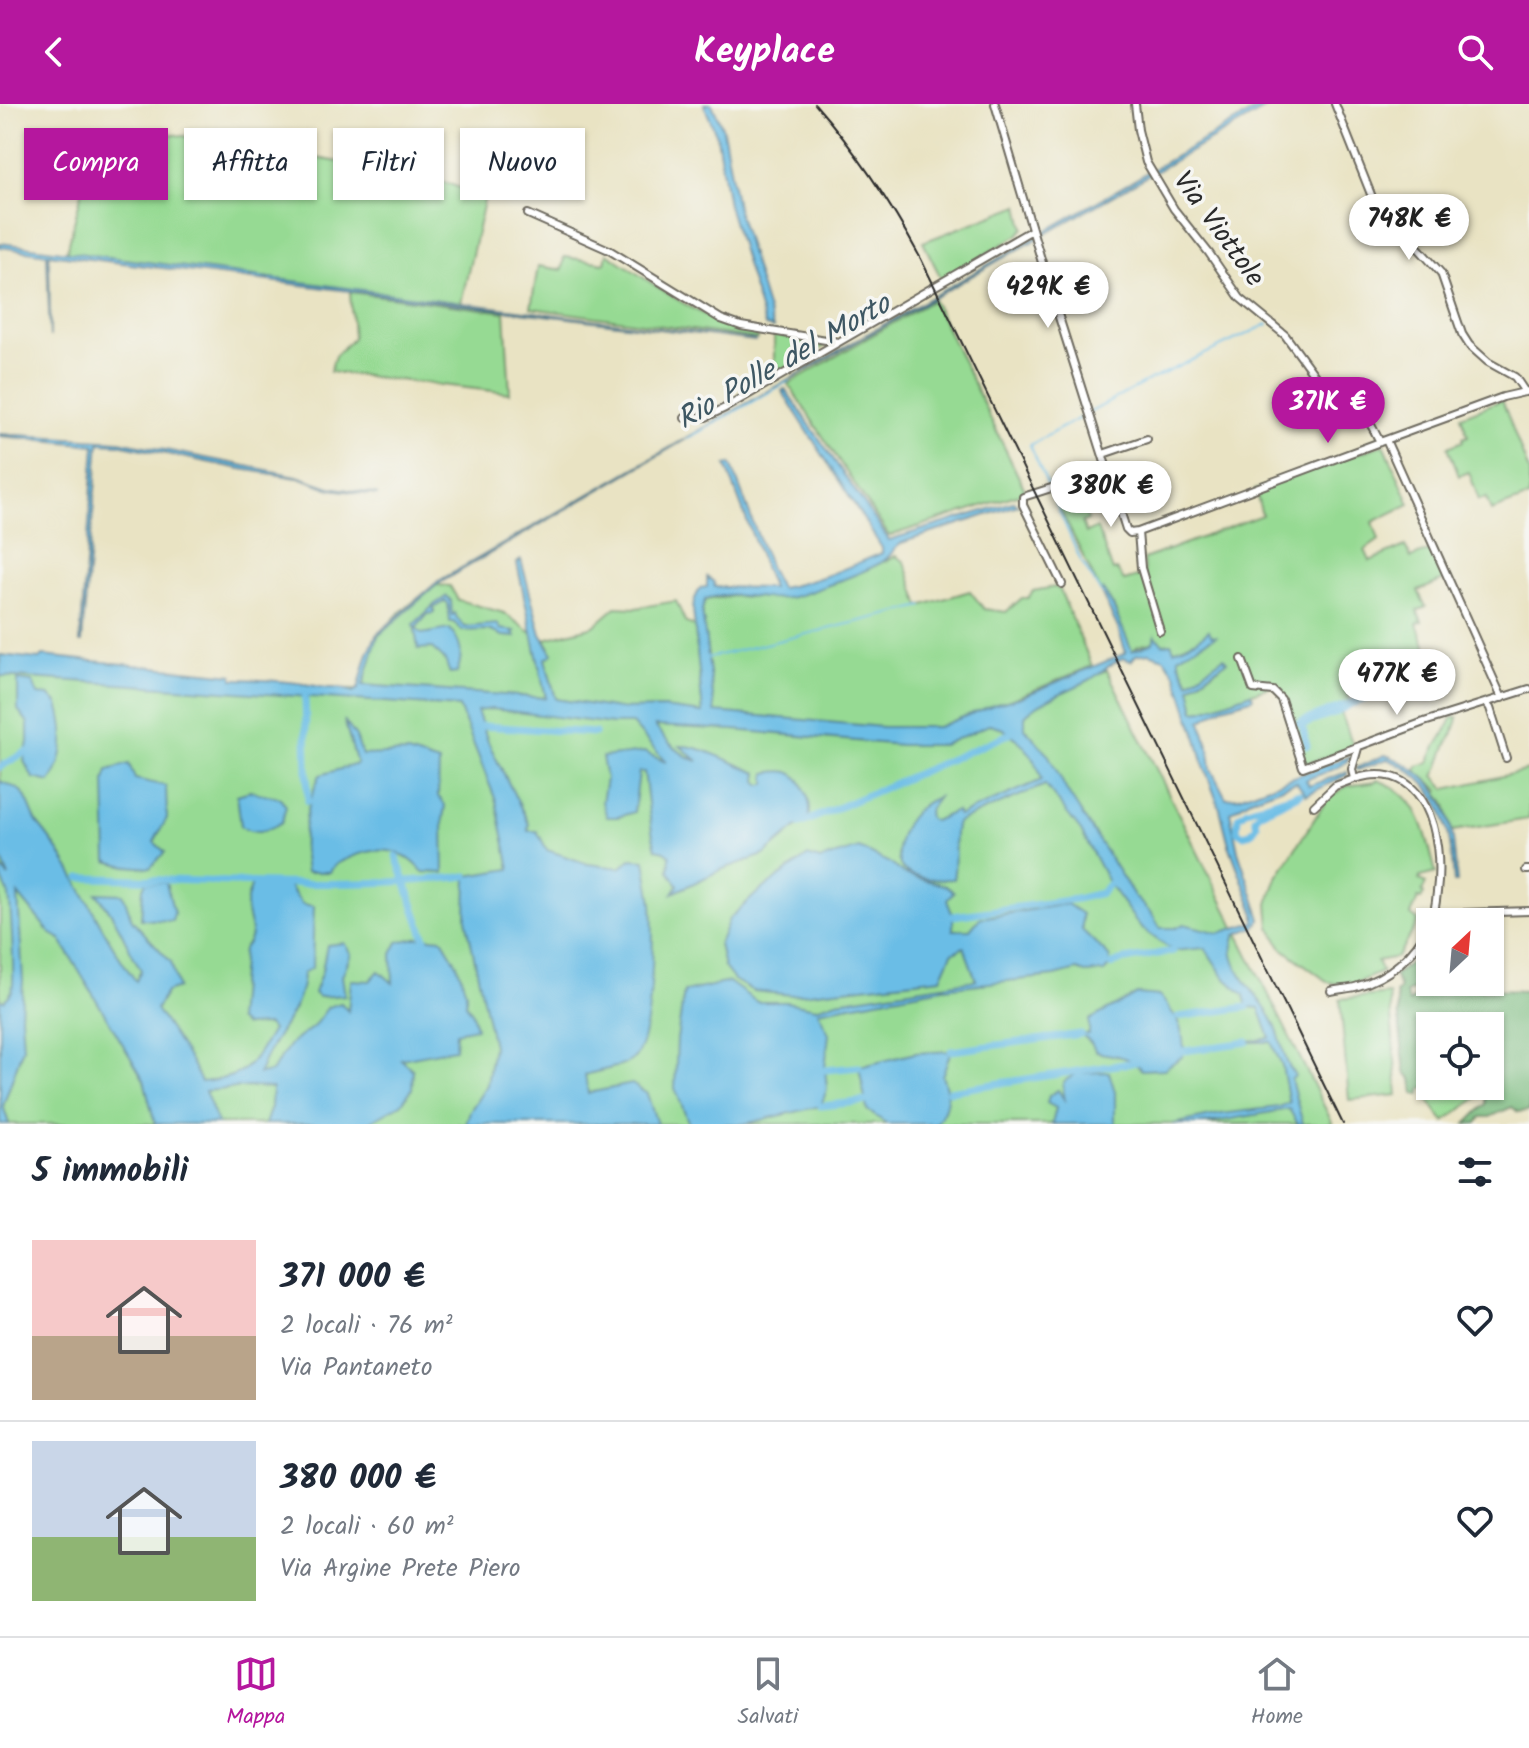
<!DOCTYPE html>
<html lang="it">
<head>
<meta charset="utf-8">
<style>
  body { margin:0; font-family:Kalam,sans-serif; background:#f6f6f7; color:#1f2937; height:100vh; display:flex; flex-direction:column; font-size:30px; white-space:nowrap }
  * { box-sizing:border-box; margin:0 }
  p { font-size:26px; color:#747a83 }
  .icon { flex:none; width:44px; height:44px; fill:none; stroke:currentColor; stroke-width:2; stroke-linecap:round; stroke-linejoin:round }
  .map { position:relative; height:1020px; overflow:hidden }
  .panel { display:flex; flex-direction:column; background:#fff; flex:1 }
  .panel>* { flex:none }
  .guide { position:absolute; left:24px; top:24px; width:800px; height:72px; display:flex; gap:16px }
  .needle { width:52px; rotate:26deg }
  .buttons { position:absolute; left:1416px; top:804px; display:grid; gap:16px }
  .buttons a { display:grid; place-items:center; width:88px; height:88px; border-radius:0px; background:#fff; box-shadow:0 2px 6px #0004; font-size:40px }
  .price { position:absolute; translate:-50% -68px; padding:0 18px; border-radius:28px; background:#fff; color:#222; font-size:26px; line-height:52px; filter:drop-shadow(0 2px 4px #0008) }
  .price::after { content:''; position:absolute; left:50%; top:48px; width:24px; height:18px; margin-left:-12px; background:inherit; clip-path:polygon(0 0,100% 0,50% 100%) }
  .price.current { background:#b5179e; color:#fff }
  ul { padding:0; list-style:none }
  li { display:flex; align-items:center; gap:24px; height:200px; padding:0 32px }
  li+li { border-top:2px solid #e0e1e3 }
  li span { display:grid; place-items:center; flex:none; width:224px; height:160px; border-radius:0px; color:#555 }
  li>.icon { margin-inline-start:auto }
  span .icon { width:96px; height:96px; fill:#fffc; stroke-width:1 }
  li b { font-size:34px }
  h2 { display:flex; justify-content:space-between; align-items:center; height:96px; padding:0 32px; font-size:34px }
  .tag { padding:0 28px; border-radius:0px; background:#fff; box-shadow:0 2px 6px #0004; font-size:28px; line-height:72px }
  .tag.current { background:#b5179e; color:#fff }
  header { display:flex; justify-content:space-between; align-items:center; height:104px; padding:0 32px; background:#b5179e; color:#fff; font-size:36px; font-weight:700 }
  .dock { display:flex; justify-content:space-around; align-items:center; height:112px; border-top:2px solid #e0e1e3; background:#fff; font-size:22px; color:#747a83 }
  .dock a { display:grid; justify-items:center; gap:4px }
  .dock .current { color:#b5179e }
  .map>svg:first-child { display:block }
  .green { fill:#96da93; stroke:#60825f; stroke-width:2 }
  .forest { fill:#78ba7d; stroke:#527254; stroke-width:2 }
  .water { fill:#6abde6; stroke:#4a7488; stroke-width:2; fill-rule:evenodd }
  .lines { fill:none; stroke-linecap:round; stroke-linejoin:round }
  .stream { stroke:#6abde6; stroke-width:2 }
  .canal { stroke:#6abde6; stroke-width:7 }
  .minor-casing { stroke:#6e6b60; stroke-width:10 }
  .minor { stroke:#fff; stroke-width:6 }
  .rail { stroke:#2b2b2b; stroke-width:2 }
  .labels { text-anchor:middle; stroke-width:7; stroke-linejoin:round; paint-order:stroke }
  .street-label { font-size:28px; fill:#2b2b2b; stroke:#f6f6f2 }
  .water-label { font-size:30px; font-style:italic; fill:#3e5763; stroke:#f6f6f2 }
</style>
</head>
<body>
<header><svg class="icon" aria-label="back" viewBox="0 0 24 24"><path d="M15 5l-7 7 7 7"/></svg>Keyplace<svg class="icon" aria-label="search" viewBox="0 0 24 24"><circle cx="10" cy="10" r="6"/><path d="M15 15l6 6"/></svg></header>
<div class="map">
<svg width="1529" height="1020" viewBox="0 0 1529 1020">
  <rect width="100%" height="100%" fill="#f6f6f2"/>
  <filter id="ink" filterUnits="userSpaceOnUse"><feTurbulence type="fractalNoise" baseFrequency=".0125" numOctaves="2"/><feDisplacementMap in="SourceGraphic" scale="16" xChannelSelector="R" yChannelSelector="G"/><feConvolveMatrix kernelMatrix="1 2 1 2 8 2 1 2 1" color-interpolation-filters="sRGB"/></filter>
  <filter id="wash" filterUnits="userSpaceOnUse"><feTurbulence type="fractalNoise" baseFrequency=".006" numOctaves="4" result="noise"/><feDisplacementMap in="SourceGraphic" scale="32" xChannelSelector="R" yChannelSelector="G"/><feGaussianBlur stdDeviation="1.8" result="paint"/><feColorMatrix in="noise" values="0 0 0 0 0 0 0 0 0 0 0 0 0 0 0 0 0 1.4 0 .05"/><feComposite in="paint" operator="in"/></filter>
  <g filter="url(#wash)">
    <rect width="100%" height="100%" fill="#e9e3c3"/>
    <!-- green -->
    <path class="green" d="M171,30L430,73L485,93L461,199L66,150L96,33L139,34Z
      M1019,101L1024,124L1018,131L942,176L923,138Z
      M607,149C653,179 703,220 758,228V235L531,204L538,162L562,166L564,153L605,159Z
      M350,188L505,208L510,289L330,268L335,252L353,234Z
      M933,196L1026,388L889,432L788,280Z
      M774,231L830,239L780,267L774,257Z
      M1502,296L1529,368V393L1491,407L1486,394L1479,396L1469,368L1459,372L1448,343L1463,337L1462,334L1468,332L1461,312Z
      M1384,340L1410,400L1373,418L1379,436L1365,446L1370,457L1405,442L1411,454L1434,445L1446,475L1418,487L1426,503L1417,507L1422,517L1417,520L1428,549L1344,583L1350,597L1339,603L1354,644L1305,660L1277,580L1204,606L1195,607L1190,583L1221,562L1208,565L1189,578L1179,558V552L1210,531L1209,527L1197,536L1174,546L1171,539L1163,540L1159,537L1138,542L1132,547C1121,527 1118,504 1103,487L1101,489L1050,385L1106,369L1112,388L1082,398L1088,416L1082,418L1086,429L1097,424L1113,467L1117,466L1124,477L1145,471L1144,455L1262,411L1255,386Z
      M896,452L905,458L920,502L970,487L984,505L1006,508L1022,494H1028L1033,487L1055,483L1060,486L1092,562C1043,582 994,604 943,621L966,623L1107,566L1333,1020H9L3,1002L23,943L4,897L0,896V551L201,576L585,601L556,595L545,554L550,544L545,535L594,522L616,503L636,504L676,497L686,519L695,522L703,609L714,608L702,506L705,496L732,492L786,494L871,463Z
      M435,481L450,482L458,496L504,509L533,530L546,594L363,582L375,535L399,509Z
      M1458,613C1457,625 1449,634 1445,645C1441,655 1440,663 1434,672L1446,685L1529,666V715L1452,727L1446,700L1437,687L1439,686L1416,666L1418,662L1429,658C1434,641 1447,629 1452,614Z
      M1377,676C1421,690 1425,728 1436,769L1420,773L1419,776L1426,779L1422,788L1424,790L1421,795L1418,794L1411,811L1419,817L1397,853L1377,857L1382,868L1349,882L1328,878L1282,844L1270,823L1268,800L1277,773L1328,694L1347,682L1376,678Z
      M1389,890L1398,991L1349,996L1340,895Z
      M1445,982H1481L1485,988L1444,1018L1427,994Z"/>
    <!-- forest -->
    <path class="forest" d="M1430,853V865L1415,872L1413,886L1406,889L1409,899L1417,891L1436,885L1440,886L1443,878H1479V886L1529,887V1007L1518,1008L1512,1003L1490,1013H1481L1477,1019L1466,1020L1486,1000V982H1490V922H1430V980L1421,985L1420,991L1414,990L1412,975L1405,968L1396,889L1400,884L1394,871L1417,854Z"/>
    <!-- water -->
    <path class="water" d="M704,0H712L723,25L737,104L773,224L765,222L728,101L717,33Z
      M1266,0H1274L731,309L438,480L378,532L363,581L546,594L517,459L521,456L541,530L553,550L545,555L556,595L619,605L664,604L703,609L693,505L694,497L700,484L707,483V473L714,478L715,483L772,484L726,361L731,360L771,467L780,484C817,478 848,463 882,449V444L782,287L785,285L889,436L1013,398L1018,401L904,438C894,443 894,448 886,455C877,464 800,493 787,494C761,497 730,485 705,496L702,506L715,608L883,623H938L993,601L1021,593L1126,549L1118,524L1101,489L1103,486L1113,502L1132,547L1153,539L1155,531L1163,540L1171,539L1174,546L1197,536L1209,526L1211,531L1216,532L1179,552V558L1189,578L1221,555L1224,553L1227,557L1190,583L1195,607L1204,606L1251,589L1253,593L1251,595L1223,603L1201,617L1209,645L1211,665L1226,694L1239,693L1351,652C1344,665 1320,669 1306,676L1309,682L1347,668V671L1306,691L1296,678L1251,695L1230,708L1238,747L1261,815L1255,823L1236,830C1233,839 1231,846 1234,855C1241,879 1264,897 1274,919C1283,937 1283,957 1295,972L1291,976L1303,1020H1298L1289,1005L1203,1020H1173L1221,1010L1279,1003L1289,999L1282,962L1271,938H1247L1270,934L1259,904L1247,903L1244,891L1224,873L1205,844L1173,847L1141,824L1109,780L1081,727L1045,681L957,718C952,729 957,758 953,775C938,776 914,776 903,765C898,760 898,753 898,747C898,723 916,701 938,693L928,707L929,714L934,717L956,707L958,712L1042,676C1036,651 1016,628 991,620L943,641H900L733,626L655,622C665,636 681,652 698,657L680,642C702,641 735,661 758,669L757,677L761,681L766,680V669C773,668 784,665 791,669C803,673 813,702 809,713L764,751L723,765L673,789L678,781L669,767L670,751L665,747L656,745C649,719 648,695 644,668H639L634,708L618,713H607L602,698L606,675L602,653L644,648L666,658L632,620H612L492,605L477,607L489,640L529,720L528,727H537L547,746L588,760L620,764L631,755L645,756C647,770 650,784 652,799C654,827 654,940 632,956C623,963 597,967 585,971L588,989L632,980L647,990L657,1020H466L470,1007L487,981L493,942L466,815L467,772L510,765L496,697L459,603L0,572V551L39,555L43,552L233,571V575C261,576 295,577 321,583C333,585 341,583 353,588L358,585L367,552L376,531L437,478ZM1149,549L1164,554L1176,571L1198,638L1204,662L1220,705L1229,741L1255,810V818L1219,829L1184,820L1176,824H1160L1152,810L1135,793L1067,687L1048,650L1025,624V612C1039,596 1071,586 1091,575C1102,568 1111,559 1123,554L1131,557L1136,551Z
      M0,139L756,237L49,150L50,233L47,150L0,143Z
      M0,330L119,337L297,372L330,383L378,391L331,385L304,375L241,365L118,340L99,339L82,538H80L95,341L0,332Z
      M447,492L451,497L452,511L455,509L457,514L465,523L498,520L500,525L515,527L513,529L516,533L503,532L488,526L462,527L454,518H450L448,499L445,497L434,504V509L428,510L416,524L422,530L450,525C462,539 463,551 457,569L450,570L445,556L432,544L418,545L414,520L435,500Z
      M18,576L33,578L38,591L50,592L58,600C66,626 66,656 50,678L33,674L24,657L28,638V619L18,606Z
      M344,616L356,633L362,651L408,649L439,659L438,692L445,701L443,715L444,769L423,768C403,743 377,742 349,754C341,758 334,759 330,768H306C300,735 306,701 320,671L357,660Z
      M1385,651C1396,654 1404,659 1413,665C1456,694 1452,732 1457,778H1454C1450,724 1445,678 1387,655L1358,666L1356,664Z
      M129,660L135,675L166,682L167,714L154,738L165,748L150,764L126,762L107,757L105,677L108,666Z
      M0,677C6,680 17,683 22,688C30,697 32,712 39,721C78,767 99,828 136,877L141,866C126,841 116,811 96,789L123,790L132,816L171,858L178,884L166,888L156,905L191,958L201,978C246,974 250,963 272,926L268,921L244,922L237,916L243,845C259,829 246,818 246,800C247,793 250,786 252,780L288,781L302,800L314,802L312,864L303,869C303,907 269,935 259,970L271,968L290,940L313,923L328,903L341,899L348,907L351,876L370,877L379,867L393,879L392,850L398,838L420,833L442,835L457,860L466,888V900L472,908L476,924L456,928L455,945L401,955L413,966L412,985L401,1000L365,1020H265L271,1003L272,984L248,983L205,987L218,1020H155L144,976L60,835L50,829L18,790L23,877L21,912L23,943L3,1002L9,1020H0V896L4,897C7,893 11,891 12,886C15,879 11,797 8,788C4,778 0,776 0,764L9,773L0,751Z
      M250,687L280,694L286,702L282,718C267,727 257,731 241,722L237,691Z
      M859,744L888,758L905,770L946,782L954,788L947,796L953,812V826H970L980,814L1067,800L1082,810V826L1109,852L1111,861L1104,868L1085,869L1077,866L1055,872L943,884L818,907L829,930L825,964L827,985L821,1002L744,1020H689L675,984L677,935L684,888L729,878L757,898H786L816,904L837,897L976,876L964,843L952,849L941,874L792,891L753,887L734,876L724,863L719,840L729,815L756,790L808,752L820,756Z
      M146,778L166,779L174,809L172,817L141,815L143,784Z
      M344,839L351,850L342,872L345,891L318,893L314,889L322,867L327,841Z
      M1137,890L1160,892C1176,912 1186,925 1183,952L1164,965L1141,966C1131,951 1112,952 1096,948L1091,939L1081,930H1089V916Z
      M951,947L942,972C950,991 948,1004 936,1020H887L867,1006L859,963L915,949Z
      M1109,968L1115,988V1020H1052L1056,1004L1047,999L1049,992L1058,986L1064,995L1063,978L1077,969Z"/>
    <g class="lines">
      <!-- stream -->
      <path class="stream" d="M687,335L789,277
        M1101,489L1081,457L1030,341L1144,279L1268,220
        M707,554L923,502"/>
      <!-- canal -->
      <path class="canal" d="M305,594L308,697
        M1356,597L1334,610L1302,621L1298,619Z
        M1356,599L1389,584
        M1302,621L1307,642
        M482,622L595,629
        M0,663L26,648
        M1296,690H1300L1260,709L1255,714L1257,721L1251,729L1243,731L1237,727L1238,713L1247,706Z
        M800,720L1009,630
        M396,752L425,834
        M80,774C209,775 338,787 467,772
        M953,812L1076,795L1101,789L1109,780
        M1111,861L1120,857L1173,847
        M1178,913L1247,903
        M951,947L1081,930
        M1184,947L1247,938
        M825,966L859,963
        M949,987L1136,958
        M821,1002L867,997"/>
    </g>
  </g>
  <g filter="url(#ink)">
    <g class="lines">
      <!-- minor casing -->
      <g class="minor-casing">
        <path id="minor" d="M995,0L1046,172L1126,425L1130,429L1138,428L1141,464L1160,527
          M1135,0L1138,26L1146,58L1174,105L1209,149L1240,194L1285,231L1334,298C1342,302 1347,302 1354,304C1367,309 1374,327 1380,338
          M1335,0L1372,93L1441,169L1462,230L1469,241L1488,258L1515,273L1525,288
          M528,110L609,146L721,215L741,222L838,238
          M685,314L706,313L725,304L1032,126
          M1386,336L1502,594
          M1103,350L1147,335
          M1138,428L1380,338L1503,293L1529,287
          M1062,480L1023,401V393L1108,366
          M1242,555L1253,585L1273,587L1281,595L1303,663L1424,618L1529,585
          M1486,599L1490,604L1506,654
          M1358,644L1352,665L1354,675C1427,652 1444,733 1437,788C1436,798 1435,809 1431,818
          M1314,702L1335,682L1354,675
          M1526,766H1529
          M1434,810L1529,807
          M1331,887C1339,885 1347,885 1355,883C1389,874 1415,851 1430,820"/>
      </g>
      <!-- minor -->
      <use href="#minor" class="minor"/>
      <!-- rail -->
      <path class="rail" d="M815,0C858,49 890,98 921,155L1343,1020"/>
    </g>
  </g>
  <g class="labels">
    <!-- street labels -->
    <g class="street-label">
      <text transform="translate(1220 124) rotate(54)" y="10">Via Viottole</text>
    </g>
    <!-- water labels -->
    <g class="water-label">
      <text transform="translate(783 257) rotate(-30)" y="10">Rio Polle del Morto</text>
    </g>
  </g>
</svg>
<div class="buttons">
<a><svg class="needle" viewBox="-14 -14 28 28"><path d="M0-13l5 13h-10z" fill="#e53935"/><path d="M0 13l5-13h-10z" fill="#747a83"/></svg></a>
<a><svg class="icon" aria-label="locate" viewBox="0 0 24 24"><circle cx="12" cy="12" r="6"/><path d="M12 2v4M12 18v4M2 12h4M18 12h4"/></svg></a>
</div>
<b class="price" style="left:1409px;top:158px">748K €</b>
<b class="price" style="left:1048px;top:226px">429K €</b>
<b class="price current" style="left:1328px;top:341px">371K €</b>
<b class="price" style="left:1111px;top:425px">380K €</b>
<b class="price" style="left:1397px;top:613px">477K €</b>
<div class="guide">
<a class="tag current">Compra</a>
<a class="tag">Affitta</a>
<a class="tag">Filtri</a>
<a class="tag">Nuovo</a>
</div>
</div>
<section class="panel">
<h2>5 immobili<svg class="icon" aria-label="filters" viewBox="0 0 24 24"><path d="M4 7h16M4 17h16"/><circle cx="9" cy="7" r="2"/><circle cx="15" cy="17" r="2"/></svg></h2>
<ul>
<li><span style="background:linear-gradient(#f6c9c9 60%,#b9a48a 0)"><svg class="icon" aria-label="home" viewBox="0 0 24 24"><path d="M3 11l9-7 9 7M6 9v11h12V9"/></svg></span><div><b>371 000 €</b><p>2 locali · 76 m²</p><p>Via Pantaneto</p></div><svg class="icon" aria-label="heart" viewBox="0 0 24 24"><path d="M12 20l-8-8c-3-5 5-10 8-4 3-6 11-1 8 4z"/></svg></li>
<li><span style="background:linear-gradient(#c9d6e8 60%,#8fb573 0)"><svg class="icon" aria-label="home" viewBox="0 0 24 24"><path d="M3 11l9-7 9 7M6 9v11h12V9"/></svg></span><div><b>380 000 €</b><p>2 locali · 60 m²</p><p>Via Argine Prete Piero</p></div><svg class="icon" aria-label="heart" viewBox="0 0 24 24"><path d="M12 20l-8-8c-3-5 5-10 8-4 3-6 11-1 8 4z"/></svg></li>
</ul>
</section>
<nav class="dock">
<a class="current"><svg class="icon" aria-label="map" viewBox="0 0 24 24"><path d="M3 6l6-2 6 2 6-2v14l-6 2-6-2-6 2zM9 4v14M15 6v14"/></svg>Mappa</a>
<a><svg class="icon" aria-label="saved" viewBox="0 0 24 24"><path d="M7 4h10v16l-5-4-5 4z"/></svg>Salvati</a>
<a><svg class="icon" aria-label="home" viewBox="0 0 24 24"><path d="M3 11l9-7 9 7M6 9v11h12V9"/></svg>Home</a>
</nav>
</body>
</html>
